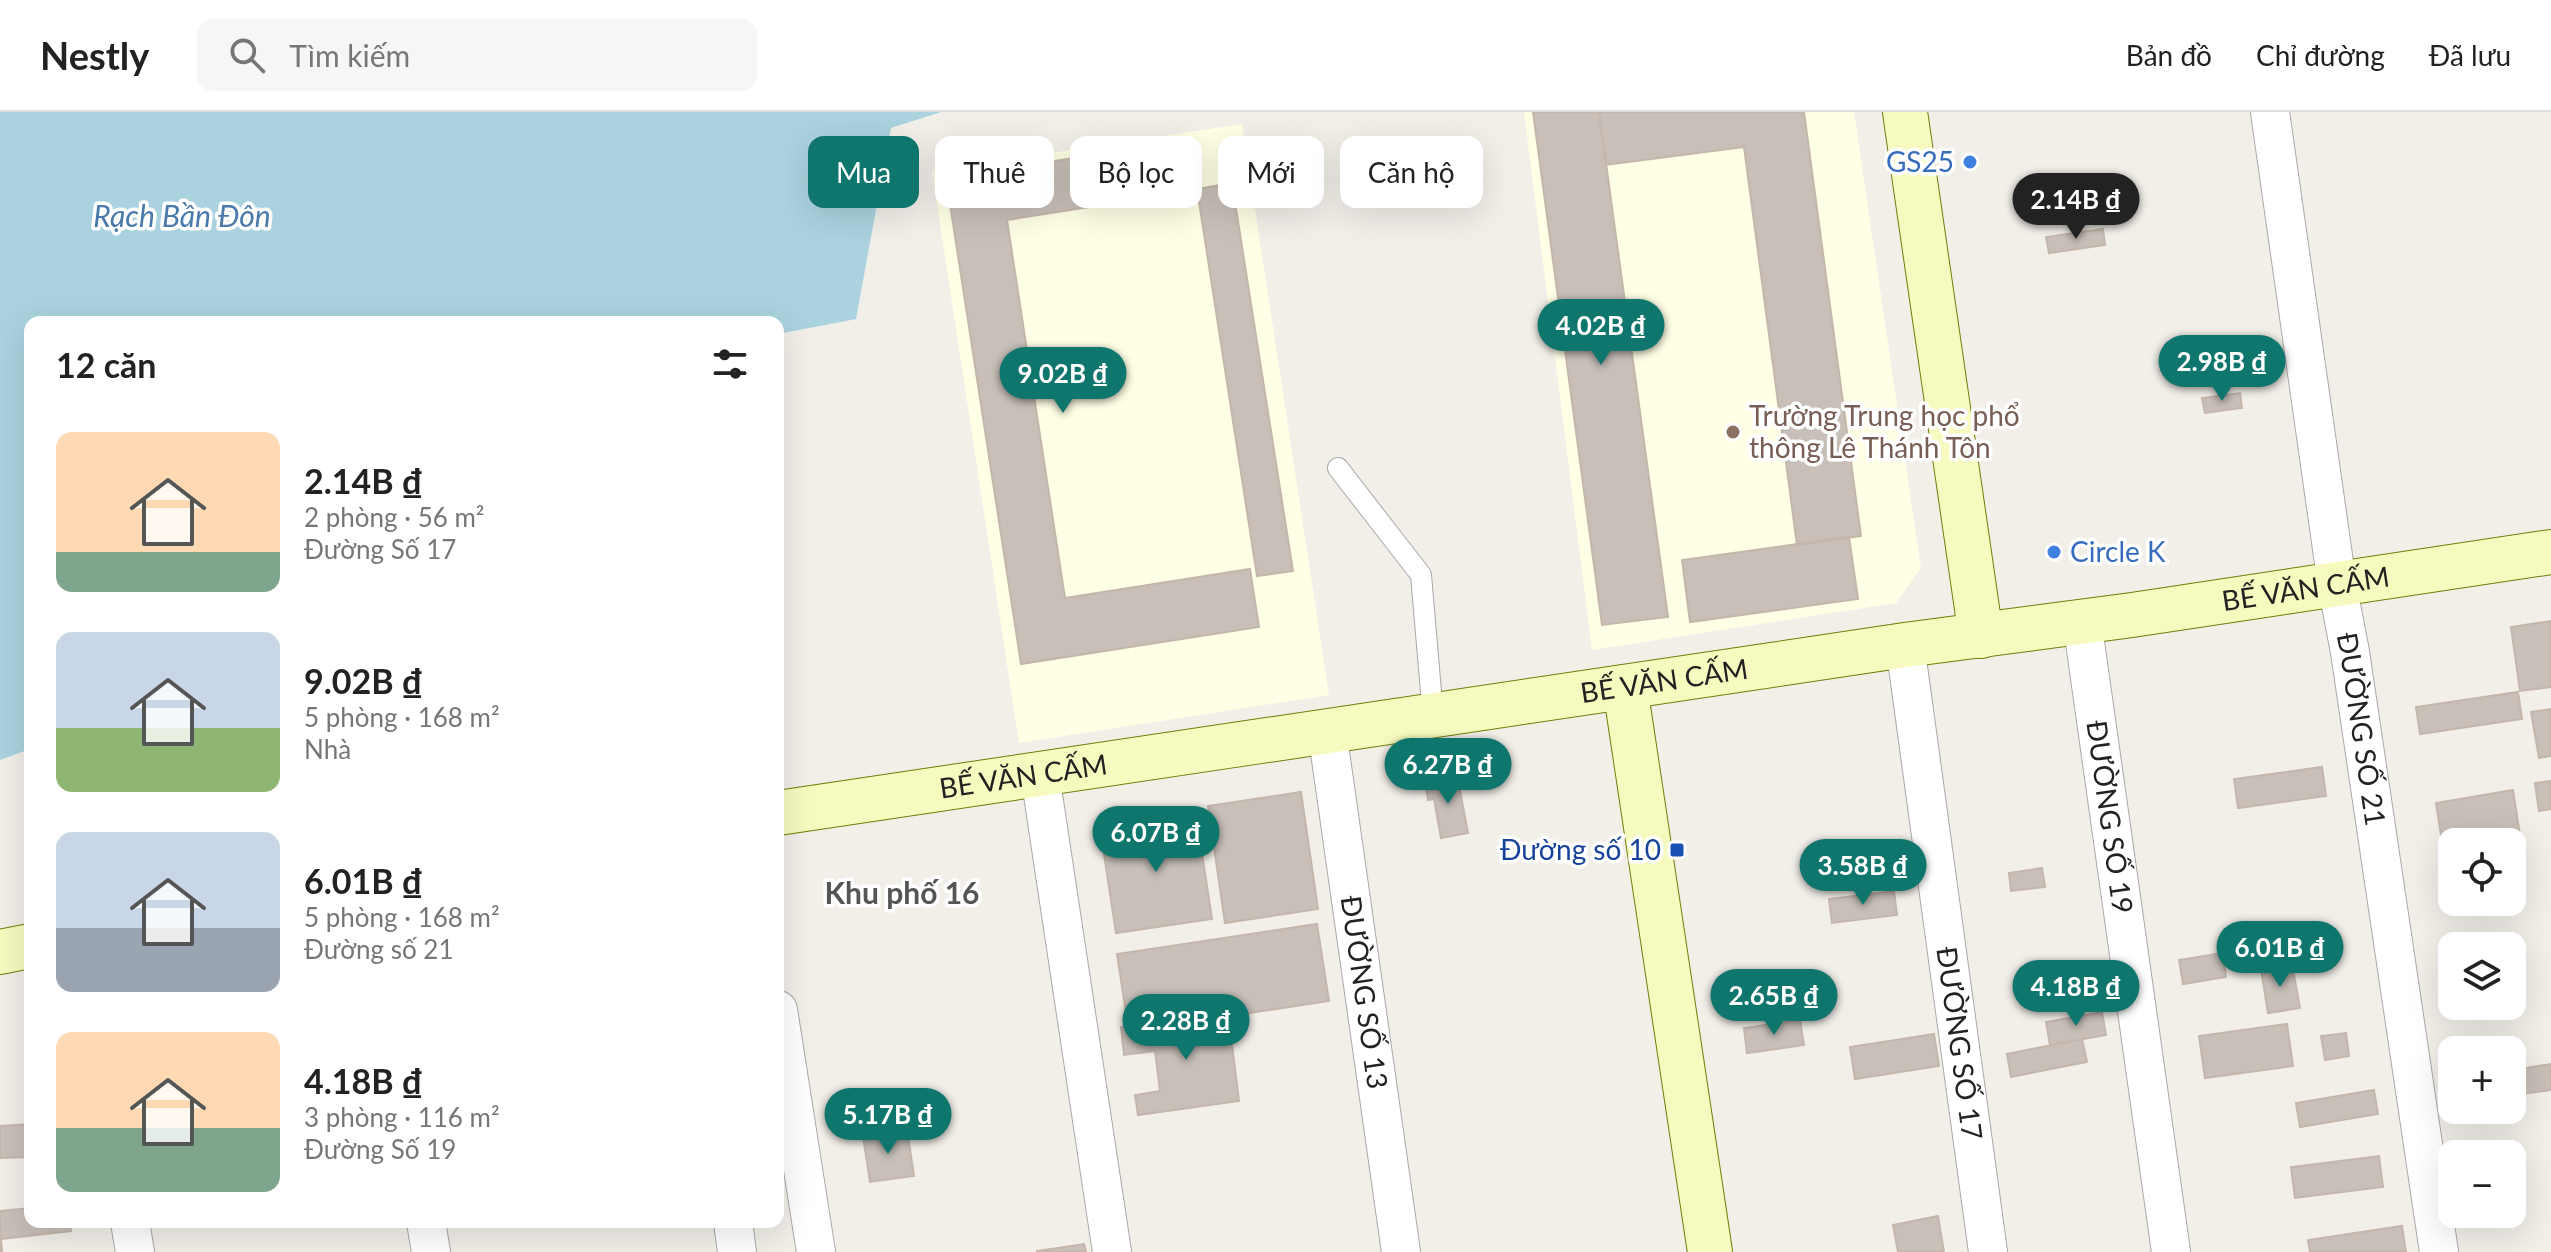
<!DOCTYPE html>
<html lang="vi">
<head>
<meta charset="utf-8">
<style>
  body { margin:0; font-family:Lato,sans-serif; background:#f6f6f6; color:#222; height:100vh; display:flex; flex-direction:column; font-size:30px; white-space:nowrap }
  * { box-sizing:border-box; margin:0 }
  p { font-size:26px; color:#767676 }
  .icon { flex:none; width:44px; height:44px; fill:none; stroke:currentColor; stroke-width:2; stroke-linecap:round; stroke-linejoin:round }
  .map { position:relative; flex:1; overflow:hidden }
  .side { position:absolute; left:24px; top:204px; width:760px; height:912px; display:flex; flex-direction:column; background:#fff; border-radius:16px; box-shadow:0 8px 32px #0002 }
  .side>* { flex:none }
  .guide { position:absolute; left:808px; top:24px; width:760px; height:72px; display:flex; gap:16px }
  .buttons { position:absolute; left:2438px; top:716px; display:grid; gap:16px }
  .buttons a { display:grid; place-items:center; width:88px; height:88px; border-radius:16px; background:#fff; box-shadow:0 8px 32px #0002; font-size:40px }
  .price { position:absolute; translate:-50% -68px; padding:0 18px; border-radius:28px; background:#0f766e; color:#fff; font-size:26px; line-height:52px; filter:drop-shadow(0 2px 4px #0008) }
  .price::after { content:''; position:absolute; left:50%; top:48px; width:24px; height:18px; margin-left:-12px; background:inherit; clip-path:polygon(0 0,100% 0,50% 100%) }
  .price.selected { background:#222; color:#fff }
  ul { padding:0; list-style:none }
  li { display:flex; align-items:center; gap:24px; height:200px; padding:0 32px }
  li span { display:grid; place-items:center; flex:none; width:224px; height:160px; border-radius:16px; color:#555 }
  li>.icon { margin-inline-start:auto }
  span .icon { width:96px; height:96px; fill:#fffc; stroke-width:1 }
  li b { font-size:34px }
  h2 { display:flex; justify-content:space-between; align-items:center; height:96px; padding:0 32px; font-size:34px }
  .chip { padding:0 28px; border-radius:16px; background:#fff; box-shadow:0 8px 32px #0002; font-size:28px; line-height:72px }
  .chip.selected { background:#0f766e; color:#fff }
  header { display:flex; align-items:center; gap:48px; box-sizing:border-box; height:112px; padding:0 40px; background:#fff; border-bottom:2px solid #e0e0e0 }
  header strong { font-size:38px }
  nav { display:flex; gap:44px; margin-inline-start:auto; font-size:28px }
  .search { width:560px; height:72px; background:#f6f6f6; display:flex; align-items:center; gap:20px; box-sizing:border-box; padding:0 28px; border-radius:16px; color:#767676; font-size:30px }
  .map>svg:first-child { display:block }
  .education { fill:#ffffe5 }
  .water { fill:#aad3df }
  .building { fill:#c7bfb8; stroke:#c4b6ab; stroke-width:2 }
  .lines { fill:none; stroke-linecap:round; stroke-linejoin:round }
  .lane-casing { stroke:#a9a9a9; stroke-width:22 }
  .street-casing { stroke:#a9a9a9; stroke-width:40 }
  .secondary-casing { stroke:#707d05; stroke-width:46 }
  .lane { stroke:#fff; stroke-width:20 }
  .street { stroke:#fff; stroke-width:38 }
  .secondary { stroke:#f7fabf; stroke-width:44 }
  .shop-dot { fill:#3f7fe0; stroke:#fff; stroke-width:3 }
  .education-dot { fill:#8d6e63; stroke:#fff; stroke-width:3 }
  .transit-dot { fill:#1a4fb4; stroke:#fff; stroke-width:3 }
  .labels { text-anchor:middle; stroke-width:7; stroke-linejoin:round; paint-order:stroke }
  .shop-label { font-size:28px; fill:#366cbe; stroke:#fff; text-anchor:end }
  .education-label { font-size:28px; fill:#785e54; stroke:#fff; text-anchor:start }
  .street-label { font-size:28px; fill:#222; stroke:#fff }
  .transit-label { font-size:28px; fill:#164399; stroke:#fff; text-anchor:end }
  .water-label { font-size:30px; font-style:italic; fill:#4a7aab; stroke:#fff }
  .neighbourhood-label { font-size:30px; font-weight:bold; fill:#555; stroke:#fff }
</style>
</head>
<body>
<header>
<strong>Nestly</strong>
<div class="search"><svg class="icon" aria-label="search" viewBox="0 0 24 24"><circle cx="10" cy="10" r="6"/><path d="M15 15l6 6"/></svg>Tìm kiếm</div>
<nav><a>Bản đồ</a><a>Chỉ đường</a><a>Đã lưu</a></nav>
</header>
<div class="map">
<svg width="2551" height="1140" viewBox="0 0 2551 1140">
  <rect width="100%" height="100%" fill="#f2efe9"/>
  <!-- education -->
  <path class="education" d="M1524,0H1854L1921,456L1896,491L1592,538Z
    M1242,12L1329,583L1019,631L932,59Z"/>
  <!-- water -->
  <path class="water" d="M0,0H941L891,16L856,207L778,222V210H30V637L0,648Z"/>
  <!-- building -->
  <path class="building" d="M1533,0H1599L1668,505L1602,513Z
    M1599,0H1804L1861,424L1797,433L1744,35L1606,53Z
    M1184,29L1192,79L1007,108L1065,486L1250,457L1259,515L1021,552L946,66Z
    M1232,71L1293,459L1257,464L1197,77Z
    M2103,117L2105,133L2049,141L2046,125Z
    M2240,281L2242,296L2205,301L2202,286Z
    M1849,425L1858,487L1690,510L1682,448Z
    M2551,509V575L2520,579L2511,515Z
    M2518,580L2522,607L2420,622L2416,595Z
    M2551,597V644L2539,646L2531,600Z
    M2322,655L2326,684L2238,696L2234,667Z
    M1457,663L1468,721L1441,726L1434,687L1428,688L1425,669Z
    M2551,669V697L2539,699L2535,671Z
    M2513,678L2521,730H2452V741L2444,742L2436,691Z
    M1301,680L1318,797L1225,811L1208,694Z
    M1196,702L1212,807L1116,821L1100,716Z
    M2042,756L2045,775L2011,779L2009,761Z
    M1894,779L1897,803L1832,811L1829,787Z
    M1317,812L1329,889L1236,903L1234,885L1126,901L1117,842Z
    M2223,841L2226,865L2183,872L2179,848Z
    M2292,852L2300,896L2268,901L2261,857Z
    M2102,900L2106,923L2050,933L2046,910Z
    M1228,901L1239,989L1138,1003L1135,983L1160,979L1155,939L1124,943L1121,915Z
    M1800,908L1804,933L1747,941L1744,916Z
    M2287,912L2293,954L2205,966L2199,924Z
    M2346,921L2349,944L2325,948L2321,924Z
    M1934,922L1939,954L1855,967L1850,935Z
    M2082,927L2087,950L2011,965L2007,942Z
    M2551,952V978L2512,983V958Z
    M2374,978L2378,1002L2300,1015L2296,991Z
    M30,1012V1045L0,1046V1014Z
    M907,1018L914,1064L870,1070L863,1024Z
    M2379,1044L2383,1075L2295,1086L2291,1055Z
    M30,1096V1110H70L71,1119L1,1127L2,1140H0V1099Z
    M1938,1104L1944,1140H1898L1893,1113Z
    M2402,1114L2406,1140H2310L2308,1128Z
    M1084,1132L1086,1140H1037V1139Z"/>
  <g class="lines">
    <!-- lane casing -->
    <g class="lane-casing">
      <path id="lane" d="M1338,356L1421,463L1433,603"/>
    </g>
    <!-- street casing -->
    <g class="street-casing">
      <g id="street">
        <path id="s1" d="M2270,0L2337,472L2350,540L2439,1140"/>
        <path id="s2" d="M2082,509L2171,1140"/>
        <path id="s3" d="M1905,533L1988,1140"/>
        <path id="s4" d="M1327,619L1401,1140"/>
        <path d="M1040,663L1112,1140"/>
        <path d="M778,898L816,1140"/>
        <path d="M130,1110L135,1140"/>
        <path d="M426,1110L431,1140"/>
        <path d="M733,1110L737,1140"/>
      </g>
    </g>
    <!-- secondary casing -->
    <g class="secondary-casing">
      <g id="secondary">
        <path d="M1905,0L1981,524"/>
        <path d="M1625,575L1710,1140"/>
        <path id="s5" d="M778,701L1905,533L2132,503L2551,440"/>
        <path d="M0,840L30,834"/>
      </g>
    </g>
    <!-- lane -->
    <use href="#lane" class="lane"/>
    <!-- street -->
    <use href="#street" class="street"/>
    <!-- secondary -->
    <use href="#secondary" class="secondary"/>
  </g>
  <!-- markers -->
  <g class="shop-dot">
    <circle cx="1970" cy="50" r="8"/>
    <circle cx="2054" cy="440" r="8"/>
  </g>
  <circle class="education-dot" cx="1733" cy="320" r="8"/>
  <rect class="transit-dot" x="1669" y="730" width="16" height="16" rx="4"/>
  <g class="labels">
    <!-- shop labels -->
    <g class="shop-label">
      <text x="1954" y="60">GS25</text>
      <text x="2070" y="450" text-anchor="start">Circle K</text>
    </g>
    <!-- education labels -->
    <g class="education-label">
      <text x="1749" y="314">Trường Trung học phổ<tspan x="1749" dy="32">thông Lê Thánh Tôn</tspan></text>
    </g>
    <!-- street labels -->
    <g class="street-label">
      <text dy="10" stroke="none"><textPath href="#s5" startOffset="1544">BẾ VĂN CẤM</textPath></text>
      <text dy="10" stroke="none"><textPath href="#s5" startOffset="896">BẾ VĂN CẤM</textPath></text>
      <text dy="10" stroke="none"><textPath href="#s1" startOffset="624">ĐƯỜNG SỐ 21</textPath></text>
      <text dy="10" stroke="none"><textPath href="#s5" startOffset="248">BẾ VĂN CẤM</textPath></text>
      <text dy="10" stroke="none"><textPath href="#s2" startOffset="198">ĐƯỜNG SỐ 19</textPath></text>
      <text dy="10" stroke="none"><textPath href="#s4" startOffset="264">ĐƯỜNG SỐ 13</textPath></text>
      <text dy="10" stroke="none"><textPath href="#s3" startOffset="402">ĐƯỜNG SỐ 17</textPath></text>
    </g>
    <!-- transit labels -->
    <g class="transit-label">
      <text x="1661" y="748">Đường số 10</text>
    </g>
    <!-- water labels -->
    <g class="water-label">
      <text x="182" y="115">Rạch Bần Đôn</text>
    </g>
    <!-- neighbourhood labels -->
    <g class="neighbourhood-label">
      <text x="902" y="792">Khu phố 16</text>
    </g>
  </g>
</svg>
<div class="buttons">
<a><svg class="icon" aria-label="locate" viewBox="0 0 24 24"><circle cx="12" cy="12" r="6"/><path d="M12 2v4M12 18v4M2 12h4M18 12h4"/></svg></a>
<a><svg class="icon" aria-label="layers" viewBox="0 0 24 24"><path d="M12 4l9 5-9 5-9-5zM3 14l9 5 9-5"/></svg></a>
<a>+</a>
<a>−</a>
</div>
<b class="price selected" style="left:2076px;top:129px">2.14B ₫</b>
<b class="price" style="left:1601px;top:255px">4.02B ₫</b>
<b class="price" style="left:2222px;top:291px">2.98B ₫</b>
<b class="price" style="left:1063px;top:303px">9.02B ₫</b>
<b class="price" style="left:1448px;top:694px">6.27B ₫</b>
<b class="price" style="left:1156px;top:762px">6.07B ₫</b>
<b class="price" style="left:1863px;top:795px">3.58B ₫</b>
<b class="price" style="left:2280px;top:877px">6.01B ₫</b>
<b class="price" style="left:2076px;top:916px">4.18B ₫</b>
<b class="price" style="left:1774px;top:925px">2.65B ₫</b>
<b class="price" style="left:1186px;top:950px">2.28B ₫</b>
<b class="price" style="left:888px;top:1044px">5.17B ₫</b>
<div class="guide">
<a class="chip selected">Mua</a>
<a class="chip">Thuê</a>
<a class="chip">Bộ lọc</a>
<a class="chip">Mới</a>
<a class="chip">Căn hộ</a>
</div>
<section class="side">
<h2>12 căn<svg class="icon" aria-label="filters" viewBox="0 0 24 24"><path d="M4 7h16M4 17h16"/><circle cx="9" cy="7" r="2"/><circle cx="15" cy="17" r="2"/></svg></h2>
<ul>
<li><span style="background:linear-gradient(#ffd9b3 75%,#7fa58c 0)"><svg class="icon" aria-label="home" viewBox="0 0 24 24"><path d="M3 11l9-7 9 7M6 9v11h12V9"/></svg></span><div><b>2.14B ₫</b><p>2 phòng · 56 m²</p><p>Đường Số 17</p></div></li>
<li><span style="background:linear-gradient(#c9d6e8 60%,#8fb573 0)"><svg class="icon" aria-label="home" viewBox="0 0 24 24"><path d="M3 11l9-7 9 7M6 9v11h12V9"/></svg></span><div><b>9.02B ₫</b><p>5 phòng · 168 m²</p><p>Nhà</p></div></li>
<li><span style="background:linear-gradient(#c9d6e8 60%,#9aa5b1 0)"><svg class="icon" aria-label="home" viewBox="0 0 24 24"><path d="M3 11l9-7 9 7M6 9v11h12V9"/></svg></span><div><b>6.01B ₫</b><p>5 phòng · 168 m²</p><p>Đường số 21</p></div></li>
<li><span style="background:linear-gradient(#ffd9b3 60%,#7fa58c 0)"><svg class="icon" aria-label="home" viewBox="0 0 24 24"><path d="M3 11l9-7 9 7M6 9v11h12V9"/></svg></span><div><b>4.18B ₫</b><p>3 phòng · 116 m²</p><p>Đường Số 19</p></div></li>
</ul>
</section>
</div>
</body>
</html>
